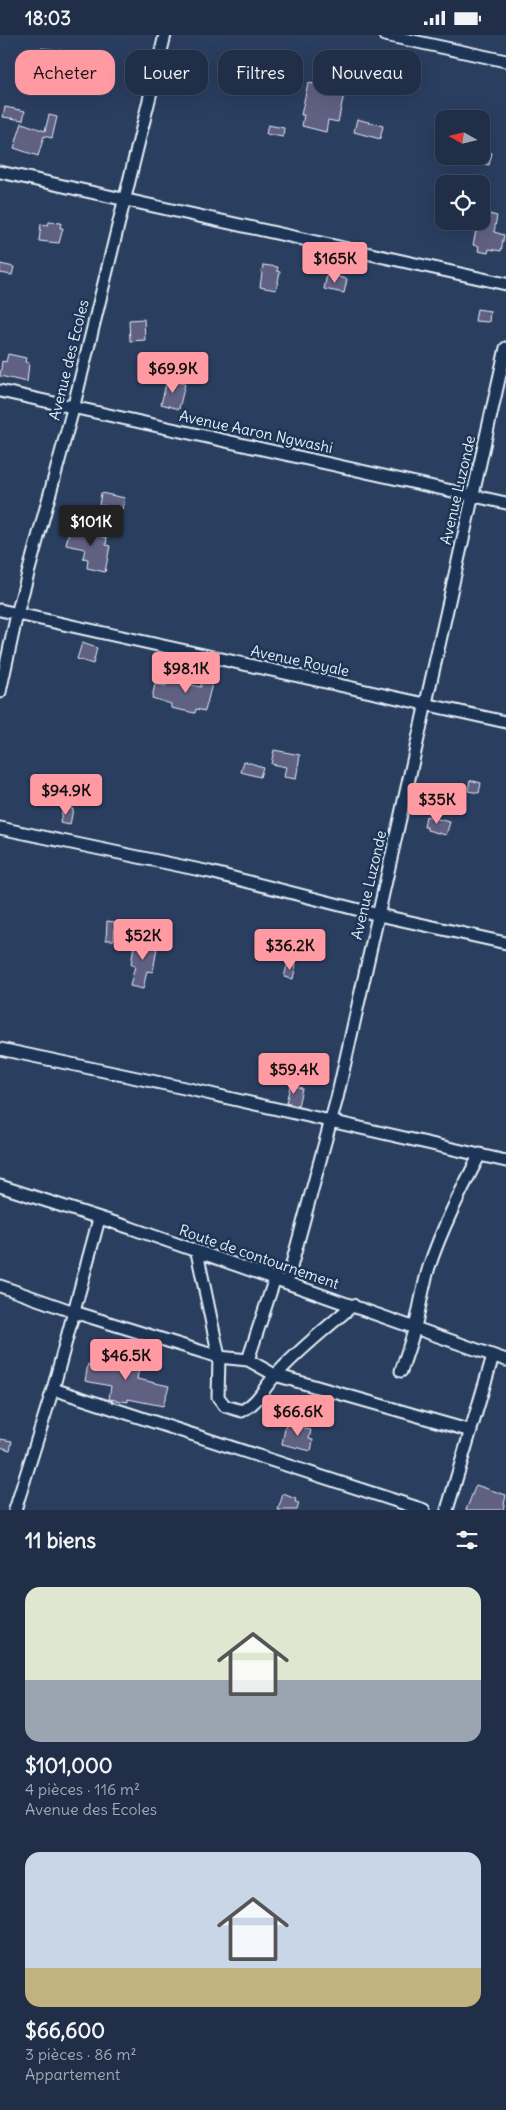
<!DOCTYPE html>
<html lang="fr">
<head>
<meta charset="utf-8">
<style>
  body { margin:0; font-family:Delius,sans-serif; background:#2d3a52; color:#f1f3f6; height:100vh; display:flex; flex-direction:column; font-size:19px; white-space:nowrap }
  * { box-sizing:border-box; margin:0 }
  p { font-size:16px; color:#a2a8b4 }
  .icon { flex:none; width:28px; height:28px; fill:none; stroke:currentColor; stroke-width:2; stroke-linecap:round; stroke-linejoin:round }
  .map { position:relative; height:1475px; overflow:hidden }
  .sheet { display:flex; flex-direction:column; background:#202e48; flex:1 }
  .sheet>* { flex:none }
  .top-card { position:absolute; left:15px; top:15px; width:476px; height:45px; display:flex; gap:10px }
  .needle { width:32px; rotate:278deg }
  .buttons { position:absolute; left:435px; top:75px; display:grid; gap:10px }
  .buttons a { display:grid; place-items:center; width:55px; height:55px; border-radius:10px; background:#202e48; box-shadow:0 5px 20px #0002,0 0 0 1px #3d4a60; font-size:25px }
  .price { position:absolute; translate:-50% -42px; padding:0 11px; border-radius:5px; background:#ff9aa2; color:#111; font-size:16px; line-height:32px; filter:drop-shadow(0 1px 2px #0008) }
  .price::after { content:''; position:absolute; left:50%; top:30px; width:15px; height:11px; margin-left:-8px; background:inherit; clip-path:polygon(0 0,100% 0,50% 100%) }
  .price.selected { background:#222; color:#fff }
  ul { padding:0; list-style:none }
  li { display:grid; align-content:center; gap:10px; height:265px; padding:0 25px }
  li span { display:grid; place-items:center; height:155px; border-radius:15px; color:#555 }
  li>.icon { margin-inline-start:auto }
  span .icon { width:90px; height:90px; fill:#fffc; stroke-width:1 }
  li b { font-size:21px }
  h2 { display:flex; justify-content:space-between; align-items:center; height:60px; padding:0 25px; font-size:21px }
  .tag { padding:0 18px; border-radius:15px; background:#202e48; box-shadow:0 5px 20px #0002,0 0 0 1px #3d4a60; font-size:18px; line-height:45px }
  .tag.selected { background:#ff9aa2; color:#111 }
  .status { display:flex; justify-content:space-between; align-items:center; height:35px; padding:0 25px; background:#202e48; direction:ltr }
  .status svg { height:14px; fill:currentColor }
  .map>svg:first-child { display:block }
  .building { fill:#606083; stroke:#e8f1f8 }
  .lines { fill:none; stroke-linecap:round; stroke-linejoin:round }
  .minor-casing { stroke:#e8f1f8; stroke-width:15 }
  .minor { stroke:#1d3557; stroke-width:11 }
  .labels { text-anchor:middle; stroke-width:5; stroke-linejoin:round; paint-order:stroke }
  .street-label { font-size:15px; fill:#e8f1f8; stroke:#1d3557 }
</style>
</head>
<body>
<div class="status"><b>18:03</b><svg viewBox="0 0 49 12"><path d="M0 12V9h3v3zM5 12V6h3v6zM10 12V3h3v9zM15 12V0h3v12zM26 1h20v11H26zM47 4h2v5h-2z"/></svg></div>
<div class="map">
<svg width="506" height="1475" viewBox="0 0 506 1475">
  <rect width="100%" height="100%" fill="#2a3e60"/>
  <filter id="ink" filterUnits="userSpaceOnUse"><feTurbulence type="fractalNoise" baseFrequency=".02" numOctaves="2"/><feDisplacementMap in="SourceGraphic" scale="10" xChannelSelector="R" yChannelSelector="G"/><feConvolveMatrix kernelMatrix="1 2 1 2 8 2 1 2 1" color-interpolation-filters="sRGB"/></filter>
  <g filter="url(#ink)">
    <!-- building -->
    <path class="building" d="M40,13L89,18V22L94,23L93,37H89L88,57H69L71,30L38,26Z
      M308,48L345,54L338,87L328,85L326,97L302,91L304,80H301Z
      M5,72L25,76L23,85L3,82Z
      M49,80L57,82L52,103L44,101L38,121L14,113L22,88L45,96Z
      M357,84L383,91L380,104L354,97Z
      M268,90L284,93L283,102L266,99Z
      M482,116L492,118L489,130L479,128Z
      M481,177L497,181L494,197L504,200L501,216L489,214L488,218L478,216L479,211L473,210L478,186H481Z
      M49,187L61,188L60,193H63L59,208L39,206L41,189L48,190Z
      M0,229L14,232L12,240L0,238Z
      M263,230L278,232L277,236L280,237L276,255L260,252Z
      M327,239L347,244L344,258L324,254Z
      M477,274L490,276L489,287L475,286Z
      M144,284L145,305L130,306L129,285Z
      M8,319L26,323L25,327L29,328L27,347L0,341L2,326L6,327Z
      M167,345L185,349L179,374L161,369Z
      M101,458L125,463L122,475L119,474L117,483L103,480L105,471L99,470Z
      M70,492L102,497L101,501L107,503L106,510L110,511L105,537L87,533L88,524L83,523L85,514L66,510Z
      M82,608L97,613L93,629L77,624Z
      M202,636L213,638L214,641L205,676L196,674L195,678L171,673V669L152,663L155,649L166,651L167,645L201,652L200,640Z
      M274,715L300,720L296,744L284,742L286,732L271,729Z
      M244,726L263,732L260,742L241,737Z
      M470,745L481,748L479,758L468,756Z
      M63,772L73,774L70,790L60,788Z
      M426,781L450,787L446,800L427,795V792H424Z
      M107,886L115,887L114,905H106Z
      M140,903L158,906L153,937L147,936L143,954L130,951L135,931L131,930L134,910H139Z
      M288,927L296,929L293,944L284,942Z
      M274,1035L292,1040L290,1048L272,1044Z
      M290,1050L302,1053L298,1071L286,1068Z
      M107,1320L129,1324L130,1320L141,1322L137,1344L169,1351L163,1371L128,1364V1367L109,1364L111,1351L85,1346L88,1329L105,1332Z
      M294,1387L306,1389L305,1394L311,1395L309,1404L313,1405L311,1416L282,1409L286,1389L293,1391Z
      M0,1404L12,1406L10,1415L0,1412Z
      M476,1450L506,1460L503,1475H466Z
      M283,1459L296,1464L295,1467L299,1468L297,1475H278Z"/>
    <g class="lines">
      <!-- minor casing -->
      <g class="minor-casing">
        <path id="minor" d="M385,0L506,26
          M0,137L506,249
          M0,356L506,468
          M0,575L506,687
          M0,657L17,579L73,374L165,0
          M0,793L210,837L379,880L506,908
          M0,1014L189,1054L506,1126
          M0,1151L131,1193L506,1325
          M197,1217L219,1322L248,1325L275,1340L471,1396
          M287,1247L337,1063L506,313
          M0,1251L74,1277L219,1322L218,1362L225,1371L242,1376C260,1366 263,1353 276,1340C298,1315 328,1292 353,1270
          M248,1325L275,1243
          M401,1336C406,1321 411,1307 415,1292C420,1272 423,1251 429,1232C442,1193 461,1156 480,1119
          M53,1354L424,1475
          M15,1475L53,1354L99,1184
          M447,1475L493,1321"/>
      </g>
      <!-- minor -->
      <use href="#minor" class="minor"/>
    </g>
  </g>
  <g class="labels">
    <!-- street labels -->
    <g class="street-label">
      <text transform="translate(69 325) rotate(-76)" y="5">Avenue des Ecoles</text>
      <text transform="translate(256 397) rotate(12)" y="5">Avenue Aaron Ngwashi</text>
      <text transform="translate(458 455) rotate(-77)" y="5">Avenue Luzonde</text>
      <text transform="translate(300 626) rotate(12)" y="5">Avenue Royale</text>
      <text transform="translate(369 850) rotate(-77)" y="5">Avenue Luzonde</text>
      <text transform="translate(259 1222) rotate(19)" y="5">Route de contournement</text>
    </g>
  </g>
</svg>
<div class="buttons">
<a><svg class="needle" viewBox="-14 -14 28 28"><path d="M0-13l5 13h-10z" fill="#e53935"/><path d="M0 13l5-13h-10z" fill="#a2a8b4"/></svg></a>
<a><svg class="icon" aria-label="locate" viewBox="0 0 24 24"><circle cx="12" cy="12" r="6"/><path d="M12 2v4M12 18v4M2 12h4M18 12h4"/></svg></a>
</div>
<b class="price" style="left:335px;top:249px">$165K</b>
<b class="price" style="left:173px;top:359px">$69.9K</b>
<b class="price selected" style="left:91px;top:512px">$101K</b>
<b class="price" style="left:186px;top:659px">$98.1K</b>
<b class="price" style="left:66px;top:781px">$94.9K</b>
<b class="price" style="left:437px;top:790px">$35K</b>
<b class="price" style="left:143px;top:926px">$52K</b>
<b class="price" style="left:290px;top:936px">$36.2K</b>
<b class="price" style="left:294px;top:1060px">$59.4K</b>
<b class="price" style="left:126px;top:1346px">$46.5K</b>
<b class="price" style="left:298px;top:1402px">$66.6K</b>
<div class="top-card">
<a class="tag selected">Acheter</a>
<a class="tag">Louer</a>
<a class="tag">Filtres</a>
<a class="tag">Nouveau</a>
</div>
</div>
<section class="sheet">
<h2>11 biens<svg class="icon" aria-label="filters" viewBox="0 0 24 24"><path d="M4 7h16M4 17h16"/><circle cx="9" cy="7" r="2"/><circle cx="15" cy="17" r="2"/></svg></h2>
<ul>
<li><span style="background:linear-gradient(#dfe7d0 60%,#9aa5b1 0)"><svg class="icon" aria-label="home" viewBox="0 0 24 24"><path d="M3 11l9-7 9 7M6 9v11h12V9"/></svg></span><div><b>$101,000</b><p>4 pièces · 116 m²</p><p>Avenue des Ecoles</p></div></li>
<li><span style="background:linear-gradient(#c9d6e8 75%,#c2b280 0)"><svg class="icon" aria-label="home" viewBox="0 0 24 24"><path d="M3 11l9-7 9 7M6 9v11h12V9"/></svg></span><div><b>$66,600</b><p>3 pièces · 86 m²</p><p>Appartement</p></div></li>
</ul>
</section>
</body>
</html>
